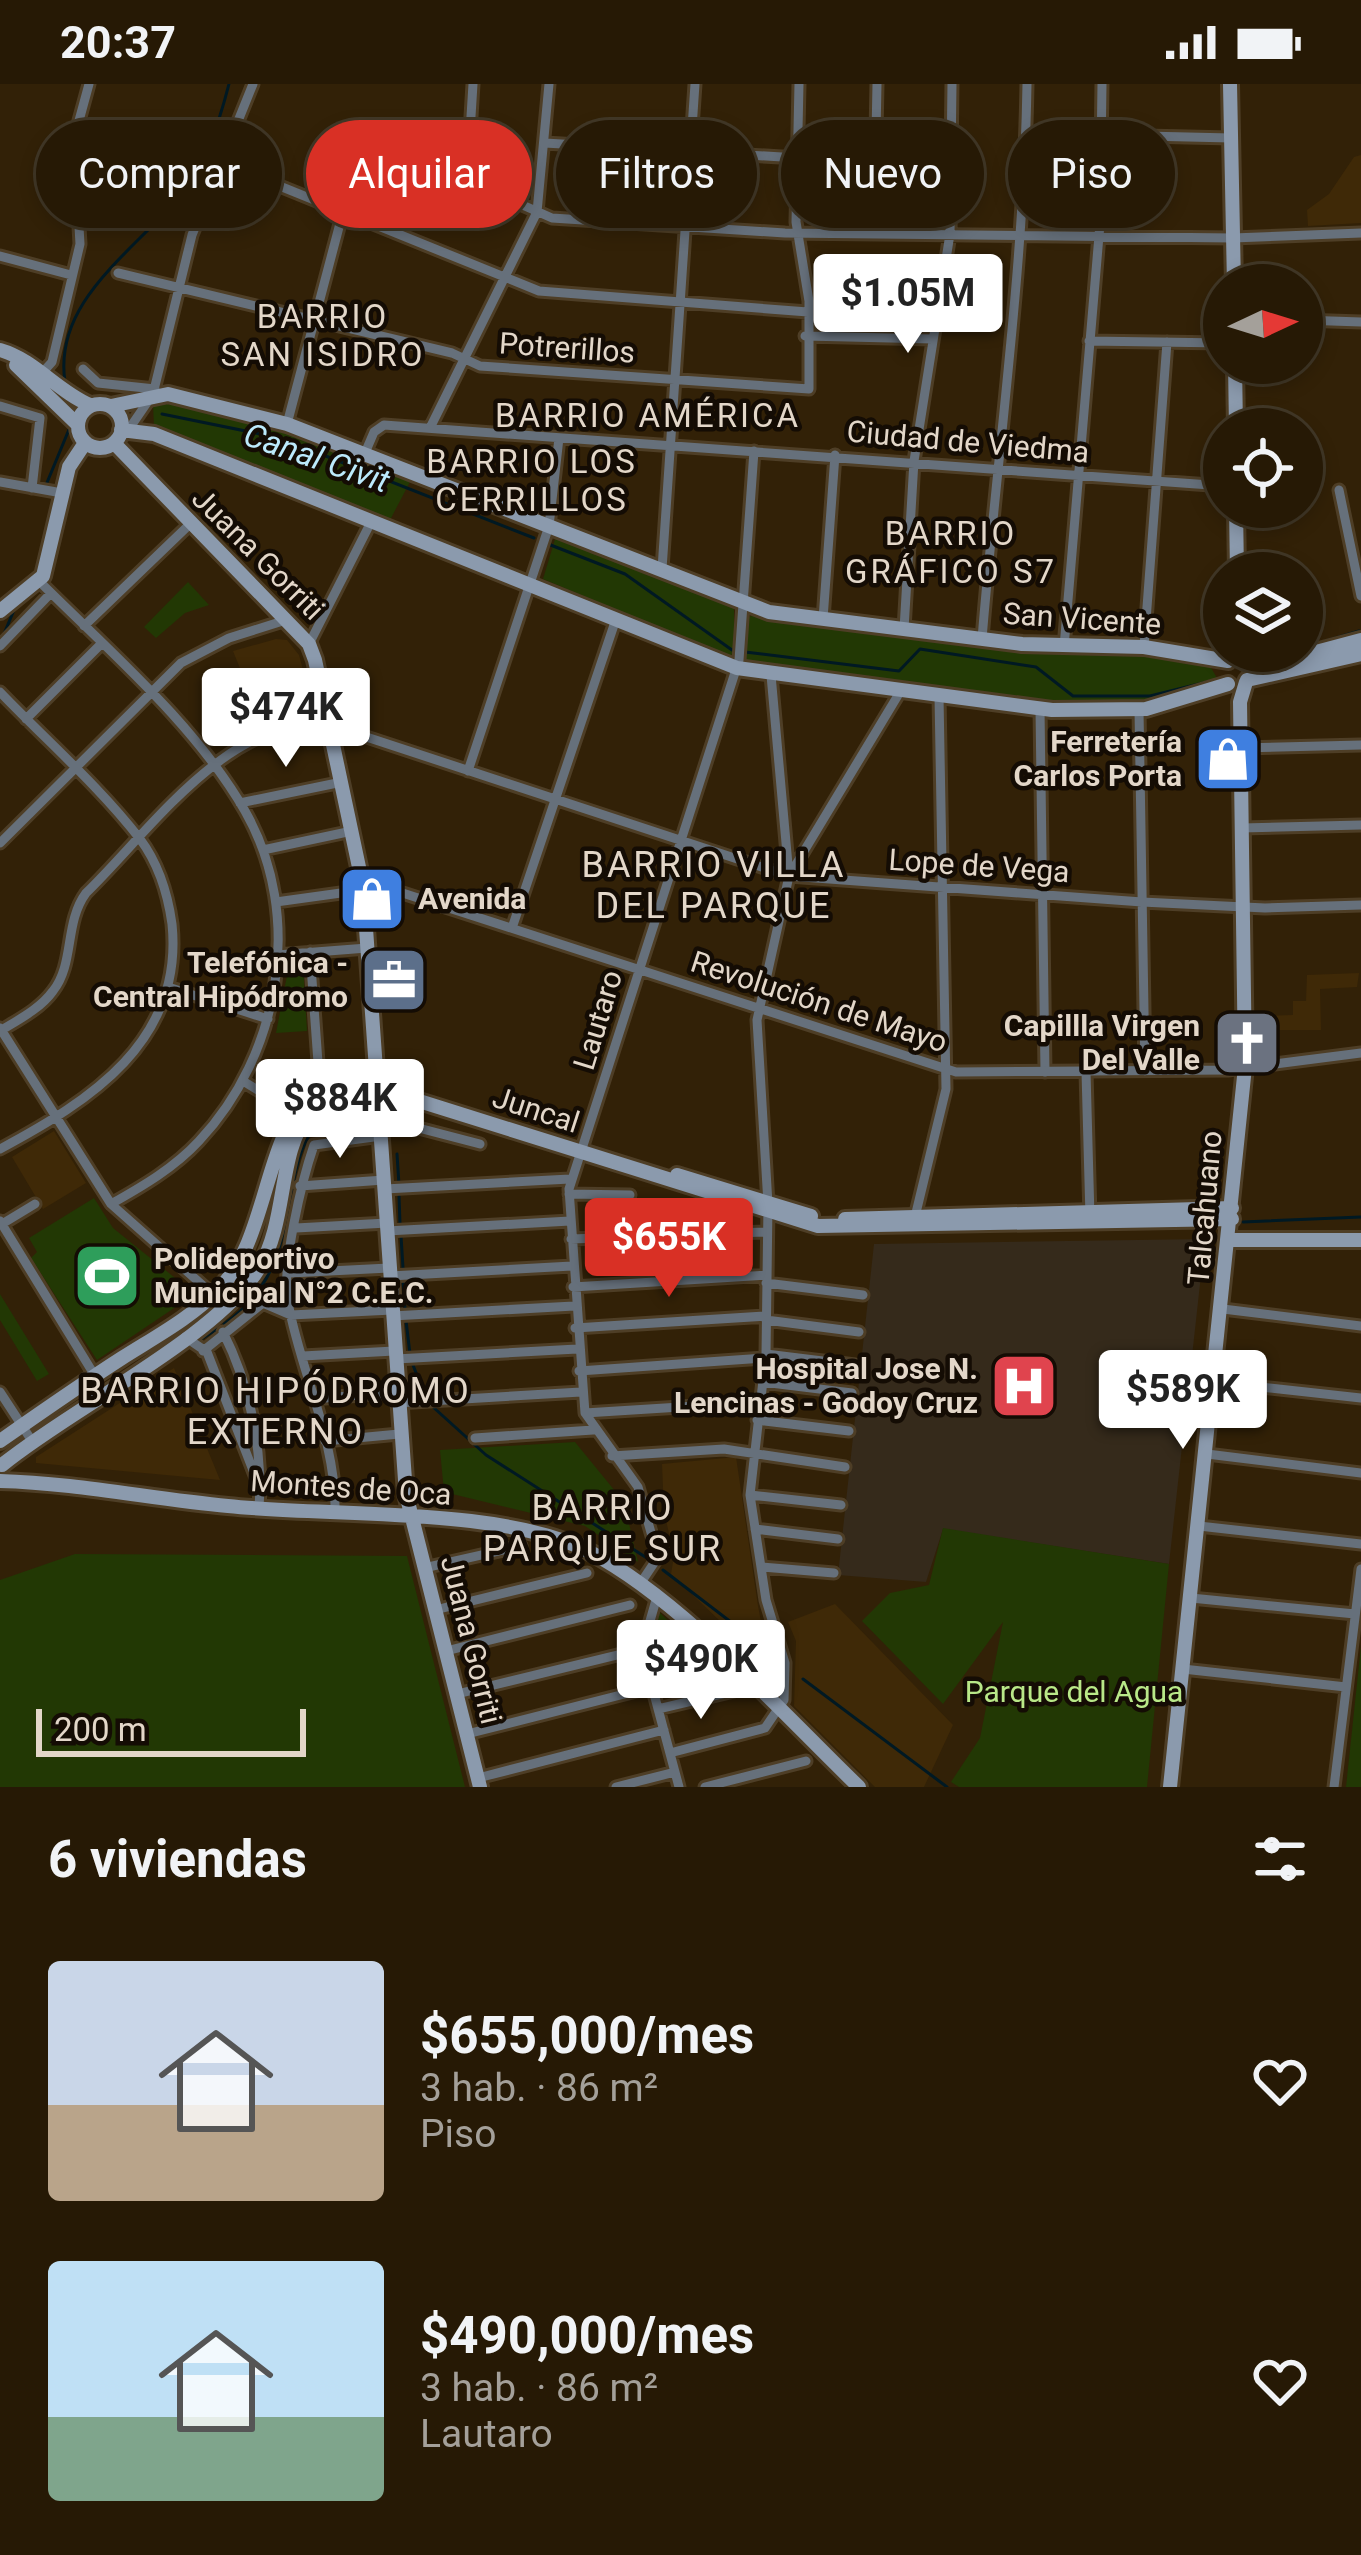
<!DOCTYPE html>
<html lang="es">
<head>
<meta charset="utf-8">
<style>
  body { margin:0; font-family:Roboto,sans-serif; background:#2e220f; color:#f1f3f6; height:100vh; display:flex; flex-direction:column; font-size:45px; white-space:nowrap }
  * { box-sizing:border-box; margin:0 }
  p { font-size:39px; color:#a4a09a }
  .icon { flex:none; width:66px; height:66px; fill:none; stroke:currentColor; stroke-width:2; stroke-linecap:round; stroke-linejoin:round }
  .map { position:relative; height:1703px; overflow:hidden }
  .drawer { display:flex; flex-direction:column; background:#261905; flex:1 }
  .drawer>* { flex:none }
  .banner { position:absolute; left:36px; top:36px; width:1290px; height:108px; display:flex; gap:24px }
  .needle { width:78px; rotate:86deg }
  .tools { position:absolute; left:1203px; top:180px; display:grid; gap:24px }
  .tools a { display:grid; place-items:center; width:120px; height:120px; border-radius:50%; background:#261905; box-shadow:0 6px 18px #0003,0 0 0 3px #423827; font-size:60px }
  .scale { position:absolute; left:36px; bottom:30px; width:270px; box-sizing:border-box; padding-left:12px; border:6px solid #e3d7c9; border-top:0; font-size:33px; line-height:42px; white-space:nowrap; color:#e3d7c9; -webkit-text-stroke:9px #140c04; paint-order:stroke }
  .price { position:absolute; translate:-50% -102px; padding:0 27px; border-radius:12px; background:#fff; color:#222; font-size:39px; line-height:78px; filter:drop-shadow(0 3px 6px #0008) }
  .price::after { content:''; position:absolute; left:50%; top:72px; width:36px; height:27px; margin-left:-18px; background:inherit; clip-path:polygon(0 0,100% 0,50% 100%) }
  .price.active { background:#d93025; color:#fff }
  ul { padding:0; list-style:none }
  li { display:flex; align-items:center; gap:36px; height:300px; padding:0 48px }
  li span { display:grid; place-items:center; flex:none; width:336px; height:240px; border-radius:12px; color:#555 }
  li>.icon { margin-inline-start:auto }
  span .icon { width:144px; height:144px; fill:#fffc; stroke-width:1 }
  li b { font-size:51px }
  h2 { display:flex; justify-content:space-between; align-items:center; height:144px; padding:0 48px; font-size:51px }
  .chip { padding:0 42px; border-radius:54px; background:#261905; box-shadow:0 6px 18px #0003,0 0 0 3px #423827; font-size:42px; line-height:108px }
  .chip.active { background:#d93025; color:#fff }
  .status { display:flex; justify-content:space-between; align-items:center; height:84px; padding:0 60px; background:#261905; direction:ltr }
  .status svg { height:33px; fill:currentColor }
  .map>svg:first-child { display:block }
  .built { fill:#3f2907 }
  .medical { fill:#352a1b }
  .green { fill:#223804 }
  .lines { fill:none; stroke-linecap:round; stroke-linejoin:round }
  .stream { stroke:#001923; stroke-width:3 }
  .street-casing { stroke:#4e3e26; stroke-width:15 }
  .secondary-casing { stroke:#4e3e26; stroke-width:20 }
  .street { stroke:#66707b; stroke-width:9 }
  .secondary { stroke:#8b9aad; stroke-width:14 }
  .labels { text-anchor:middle; stroke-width:9; stroke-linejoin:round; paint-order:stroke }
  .street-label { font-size:30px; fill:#e3d7c9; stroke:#140c04 }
  .poi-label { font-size:30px; font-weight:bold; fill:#e3d7c9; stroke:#140c04; text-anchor:end }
  .park-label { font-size:30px; fill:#b9e888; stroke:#140c04 }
  .neighbourhood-label { font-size:33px; letter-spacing:3px; fill:#e3d7c9; stroke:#140c04 }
  .water-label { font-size:33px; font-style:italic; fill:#bceafc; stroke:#140c04 }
  .quarter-label { font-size:36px; letter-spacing:3px; fill:#e3d7c9; stroke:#140c04 }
</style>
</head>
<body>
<div class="status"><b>20:37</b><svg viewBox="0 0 49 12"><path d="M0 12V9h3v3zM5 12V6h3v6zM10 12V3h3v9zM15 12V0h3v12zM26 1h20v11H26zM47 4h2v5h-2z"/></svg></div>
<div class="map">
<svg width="1361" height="1703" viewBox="0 0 1361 1703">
  <rect width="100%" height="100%" fill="#322107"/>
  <!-- built -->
  <path class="built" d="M1361,71V139L1308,142L1307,126L1329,110L1354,73Z
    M276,555L287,556L299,571L311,615L307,623L260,634L233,567Z
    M1359,889L1357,903L1320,905L1321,946H1262L1261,932L1293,931V917H1306L1307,891Z
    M54,1047L86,1099L43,1125L12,1073Z
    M174,1284L220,1396L36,1379V1373Z
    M736,1373L758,1522L770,1585L671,1490L674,1472L664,1427L662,1380Z
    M835,1520L953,1641L924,1703H875L794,1622L796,1557L788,1538Z"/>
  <!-- medical -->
  <path class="medical" d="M1205,1155L1169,1480L943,1445L926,1498L838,1491L874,1160Z"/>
  <!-- green -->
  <path class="green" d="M164,316L276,344L411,396L390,436L154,343L153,320Z
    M556,452L734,523V570L727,572L543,495Z
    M188,498L209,521L185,529L156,554L144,543Z
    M755,530L980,563L1139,569L1210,582L1217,594C1145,653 847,593 750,581L745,577L749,533Z
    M303,879L307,947L276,949L289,881Z
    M94,1114L113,1144L195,1210L97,1276L31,1174L37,1168L29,1154Z
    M0,1210L49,1290L37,1297L0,1236Z
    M575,1358L624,1418L638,1478L585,1442L444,1408L440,1366Z
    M943,1444L1169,1480L1147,1703H959L951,1698L980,1654L1003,1538L943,1620L862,1537L890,1509L929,1501Z
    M75,1470L407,1472L465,1703H0V1496Z
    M658,1527L693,1560L664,1582L656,1555Z
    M1361,1562V1703H1346Z"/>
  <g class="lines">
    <!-- stream -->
    <path class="stream" d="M65,298C53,218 132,169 176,116C205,81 218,43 229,0
      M162,330L280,354L534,454
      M46,401L70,343
      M548,460L625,490L732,566
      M1,557L14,526
      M1302,564L1359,547
      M745,568L899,587L920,565L1036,583L1073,612H1150L1215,596
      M1265,574L1290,567
      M333,1025L344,1039L367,1042
      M392,1042L397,1047
      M397,1070L399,1101
      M583,1076L759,1132
      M399,1112L400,1140
      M777,1138L810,1147
      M1243,1138L1361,1133
      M825,1148H887
      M401,1152L403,1184
      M403,1196L405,1225
      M406,1237L410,1270
      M224,1240C317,1176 264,1073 336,1021
      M198,1257L219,1244
      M413,1281L425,1312
      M149,1289L191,1262
      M433,1323L486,1371L650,1476
      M29,1369L126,1305
      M663,1486L778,1574
      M803,1595L947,1703"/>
    <!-- street casing -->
    <g class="street-casing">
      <path id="street" d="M1102,51L1231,54
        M545,59L798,74
        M422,77L552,134L785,149L1233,154L1361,149
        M240,86L539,207L808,228
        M467,97L473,0
        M874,149L877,0
        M0,172L71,191
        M118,189L452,269L480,282L809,305V217L796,138L799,0
        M1302,236L1361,238
        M805,252L933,255
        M1089,257L1224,259
        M83,285L98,299L155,305
        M42,289L52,278L80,160L74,55L89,0
        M0,322L40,334L32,404
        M287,340L343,128
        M430,344L537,128L549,0
        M129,345L153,310L192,151L253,0
        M365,369L374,348L384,341L1224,402
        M0,398L62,409
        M1339,406L1361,512
        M662,485L695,0
        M39,497C110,568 195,640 245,727C305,832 280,971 199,1057C174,1084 143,1102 111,1120
        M823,535L835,371
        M84,542L190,440
        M904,545L914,377L950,150L952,0
        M982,555C997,370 1024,186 1027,0
        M309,560L371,438
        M0,562L51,509
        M1064,563L1100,140L1102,0
        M1144,563L1167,258
        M0,608C46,656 99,702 140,755C158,779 168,811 172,840C184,957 90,1017 0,1065
        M1040,625L1045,988
        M1139,626L1145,987
        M26,635L101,560
        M1240,664L1361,661
        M468,687L549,442L559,354
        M240,719L342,698
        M1242,744L1361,741
        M0,759L181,579L229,554L286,536
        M263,766L352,747
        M789,792L900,608
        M276,818L384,803L956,988L1228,986L1361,969
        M512,844L616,535
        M310,868L320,1006
        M277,871L367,864
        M168,903L268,935
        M0,944L111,1120L226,1222
        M0,947C18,936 40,925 53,907C75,879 64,839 86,809C151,746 230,629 330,641L789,792L1142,818L1265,824L1361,821
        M1086,988L1090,1133
        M243,997L295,1029
        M384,1035L480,1060
        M300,1102L384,1096
        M385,1105L570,1095
        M569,1110L630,1111
        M0,1137L95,1292
        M914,1137L946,1005L939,612
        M2,1140L35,1120
        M296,1144L387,1139
        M387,1147L570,1137
        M571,1155L767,1148
        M290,1189L389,1184
        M390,1192L572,1182
        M766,1199L863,1211
        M573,1203L767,1191
        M1223,1225L1361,1242
        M392,1232L574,1222
        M766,1236L859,1248
        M575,1244L766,1232
        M223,1248C250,1301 263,1365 259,1424
        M185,1253L207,1268L258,1399
        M203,1267L263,1219L291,1231L392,1226
        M766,1270L855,1281
        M303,1272L394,1267
        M396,1275L577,1265
        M579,1287L765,1274
        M762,1298L852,1309
        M1215,1298L1361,1314
        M0,1308L32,1357
        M313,1315L396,1308
        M396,1319L581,1308
        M585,1329L760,1318
        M757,1336L849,1347
        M475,1354L593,1346
        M325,1357L399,1350
        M1207,1370L1361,1389
        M612,1372L724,1365L845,1383
        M750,1411L841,1421
        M335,1429C337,1357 300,1287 288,1218C281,1183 302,1096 314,1061L381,1052
        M1199,1442L1361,1460
        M755,1445L838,1455
        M761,1483L834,1489
        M424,1484L521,1462
        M640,1500L658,1473L638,1403L585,1329L569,1105L739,576L754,367
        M1191,1514L1355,1530
        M656,1516L642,1565L679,1703
        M435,1526L587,1489
        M446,1567L630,1521
        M1183,1585L1346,1603
        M457,1610L642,1565
        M658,1625L734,1607
        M467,1650L652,1603
        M670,1669L765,1644L784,1616L785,1579L766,1516L750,1411L766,1270L768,1120L757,936L789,792L771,591
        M478,1694L664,1646
        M616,1703L675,1688
        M705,1703L806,1677
        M1334,1703L1361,1485"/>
    </g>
    <!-- secondary casing -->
    <g class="secondary-casing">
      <path id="secondary" d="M1230,0L1234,201
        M0,266C35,276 57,307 90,321
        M1235,279L1236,345
        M16,281L77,340
        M78 342a22 22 0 1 1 44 0a22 22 0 1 1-44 0Z
        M111,322L168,310L287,340L769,528L1022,560L1144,563L1228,577
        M121,346L154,350L737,584L1052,626L1146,625L1228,600
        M114,359L309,560L315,576L363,802L406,1410L480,1703
        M1236,423L1237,489
        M0,527L43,492L69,383L85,359
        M1246,579L1263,582L1361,556
        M1247,596L1361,570
        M677,1091L811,1132
        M845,1135L1232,1124
        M1231,1156H1361
        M0,1357C40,1329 80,1301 122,1274C155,1253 191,1234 219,1205C290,1133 249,955 410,1005
        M2,1381C70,1325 217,1253 259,1184C303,1113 256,989 400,1011L818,1142L1232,1135
        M0,1397C76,1399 152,1415 228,1422C329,1433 501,1422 590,1468C681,1515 784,1631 859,1703
        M1170,1703L1245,983L1240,618L1246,598"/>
    </g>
    <!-- street -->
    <use href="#street" class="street"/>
    <!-- secondary -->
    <use href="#secondary" class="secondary"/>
  </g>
  <!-- icons -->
  <defs>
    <g id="shop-square" transform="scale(3.45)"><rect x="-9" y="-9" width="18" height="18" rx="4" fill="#3f7fe0" stroke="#140c04"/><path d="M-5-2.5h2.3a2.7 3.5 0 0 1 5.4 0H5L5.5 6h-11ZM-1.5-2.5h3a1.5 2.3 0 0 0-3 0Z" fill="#fff"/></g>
    <g id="office-square" transform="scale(3.45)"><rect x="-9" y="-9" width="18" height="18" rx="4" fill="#5c6f8a" stroke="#140c04"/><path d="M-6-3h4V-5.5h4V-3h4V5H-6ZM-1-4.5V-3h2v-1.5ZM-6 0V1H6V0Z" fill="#fff"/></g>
    <g id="church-square" transform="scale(3.45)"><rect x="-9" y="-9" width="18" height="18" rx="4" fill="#6b7280" stroke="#140c04"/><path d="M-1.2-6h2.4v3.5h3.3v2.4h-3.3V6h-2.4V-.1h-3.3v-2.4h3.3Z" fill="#fff"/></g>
    <g id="stadium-square" transform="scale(3.45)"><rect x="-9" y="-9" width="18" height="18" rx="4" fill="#2e9e5b" stroke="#140c04"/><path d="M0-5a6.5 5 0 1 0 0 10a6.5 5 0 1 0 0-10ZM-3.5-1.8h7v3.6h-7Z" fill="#fff"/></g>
    <g id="hospital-square" transform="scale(3.45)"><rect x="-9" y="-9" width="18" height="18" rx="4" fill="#e0444e" stroke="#140c04"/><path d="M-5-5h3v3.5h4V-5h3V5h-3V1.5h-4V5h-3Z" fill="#fff"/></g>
  </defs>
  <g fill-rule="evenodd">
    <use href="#shop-square" x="1228" y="675"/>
    <use href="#shop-square" x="372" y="815"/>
    <use href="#office-square" x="394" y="896"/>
    <use href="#church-square" x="1247" y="959"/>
    <use href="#stadium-square" x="107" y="1192"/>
    <use href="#hospital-square" x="1024" y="1302"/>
  </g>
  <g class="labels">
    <!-- street labels -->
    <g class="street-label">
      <text transform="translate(567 264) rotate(4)" y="10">Potrerillos</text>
      <text transform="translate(968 358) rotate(5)" y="10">Ciudad de Viedma</text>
      <text transform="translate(258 470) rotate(45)" y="10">Juana Gorriti</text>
      <text transform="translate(1082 535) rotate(4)" y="10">San Vicente</text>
      <text transform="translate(979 782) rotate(4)" y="10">Lope de Vega</text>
      <text transform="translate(819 918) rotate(18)" y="10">Revolución de Mayo</text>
      <text transform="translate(598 936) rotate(-73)" y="10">Lautaro</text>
      <text transform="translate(536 1026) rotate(18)" y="10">Juncal</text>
      <text transform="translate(1205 1124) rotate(-85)" y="10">Talcahuano</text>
      <text transform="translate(351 1404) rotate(4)" y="10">Montes de Oca</text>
      <text transform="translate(471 1556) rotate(76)" y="10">Juana Gorriti</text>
    </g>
    <!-- poi labels -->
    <g class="poi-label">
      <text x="1182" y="668">Ferretería<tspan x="1182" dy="34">Carlos Porta</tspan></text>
      <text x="418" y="825" text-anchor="start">Avenida</text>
      <text x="348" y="889">Telefónica -<tspan x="348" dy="34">Central Hipódromo</tspan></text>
      <text x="1200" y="952">Capillla Virgen<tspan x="1200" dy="34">Del Valle</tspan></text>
      <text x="154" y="1185" text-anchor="start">Polideportivo<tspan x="154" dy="34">Municipal N°2 C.E.C.</tspan></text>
      <text x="978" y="1295">Hospital Jose N.<tspan x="978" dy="34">Lencinas - Godoy Cruz</tspan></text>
    </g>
    <!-- park labels -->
    <g class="park-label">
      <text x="1074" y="1618">Parque del Agua</text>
    </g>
    <!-- neighbourhood labels -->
    <g class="neighbourhood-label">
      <text x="323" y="244">BARRIO<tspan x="323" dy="38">SAN ISIDRO</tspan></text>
      <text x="648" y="343">BARRIO AMÉRICA</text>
      <text x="532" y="389">BARRIO LOS<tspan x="532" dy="38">CERRILLOS</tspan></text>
      <text x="951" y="461">BARRIO<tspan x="951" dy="38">GRÁFICO S7</tspan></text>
    </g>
    <!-- water labels -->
    <g class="water-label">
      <text transform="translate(317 373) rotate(19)" y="12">Canal Civit</text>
    </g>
    <!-- quarter labels -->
    <g class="quarter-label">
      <text x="714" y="793">BARRIO VILLA<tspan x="714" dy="41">DEL PARQUE</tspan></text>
      <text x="276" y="1319">BARRIO HIPÓDROMO<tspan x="276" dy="41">EXTERNO</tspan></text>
      <text x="603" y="1436">BARRIO<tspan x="603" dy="41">PARQUE SUR</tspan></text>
    </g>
  </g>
</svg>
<div class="tools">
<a><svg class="needle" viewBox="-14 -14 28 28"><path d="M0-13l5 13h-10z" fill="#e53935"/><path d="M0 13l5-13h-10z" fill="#a4a09a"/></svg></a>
<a><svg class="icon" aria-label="locate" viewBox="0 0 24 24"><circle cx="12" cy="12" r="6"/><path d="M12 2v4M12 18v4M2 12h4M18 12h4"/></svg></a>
<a><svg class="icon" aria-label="layers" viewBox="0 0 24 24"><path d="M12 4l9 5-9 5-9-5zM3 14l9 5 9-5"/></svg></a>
</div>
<div class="scale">200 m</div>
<b class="price" style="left:908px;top:272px">$1.05M</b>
<b class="price" style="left:286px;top:686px">$474K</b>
<b class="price" style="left:340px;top:1077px">$884K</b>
<b class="price active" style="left:669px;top:1216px">$655K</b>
<b class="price" style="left:1183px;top:1368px">$589K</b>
<b class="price" style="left:701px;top:1638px">$490K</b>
<div class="banner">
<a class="chip">Comprar</a>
<a class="chip active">Alquilar</a>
<a class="chip">Filtros</a>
<a class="chip">Nuevo</a>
<a class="chip">Piso</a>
</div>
</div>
<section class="drawer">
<h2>6 viviendas<svg class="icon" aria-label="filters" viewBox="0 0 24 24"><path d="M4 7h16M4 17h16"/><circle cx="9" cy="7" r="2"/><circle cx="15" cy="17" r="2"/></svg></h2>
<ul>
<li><span style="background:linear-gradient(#c9d6e8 60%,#b9a48a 0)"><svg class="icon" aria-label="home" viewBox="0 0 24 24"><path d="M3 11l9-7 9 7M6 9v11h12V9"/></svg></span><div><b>$655,000/mes</b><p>3 hab. · 86 m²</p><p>Piso</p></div><svg class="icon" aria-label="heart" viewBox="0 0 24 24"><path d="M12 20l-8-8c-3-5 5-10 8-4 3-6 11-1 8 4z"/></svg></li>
<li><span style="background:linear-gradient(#bfe0f5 65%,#7fa58c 0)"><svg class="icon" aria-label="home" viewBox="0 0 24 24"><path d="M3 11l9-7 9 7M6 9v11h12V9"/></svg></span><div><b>$490,000/mes</b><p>3 hab. · 86 m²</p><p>Lautaro</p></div><svg class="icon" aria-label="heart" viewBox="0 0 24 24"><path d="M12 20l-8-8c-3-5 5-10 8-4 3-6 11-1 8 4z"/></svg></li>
</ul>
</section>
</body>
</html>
